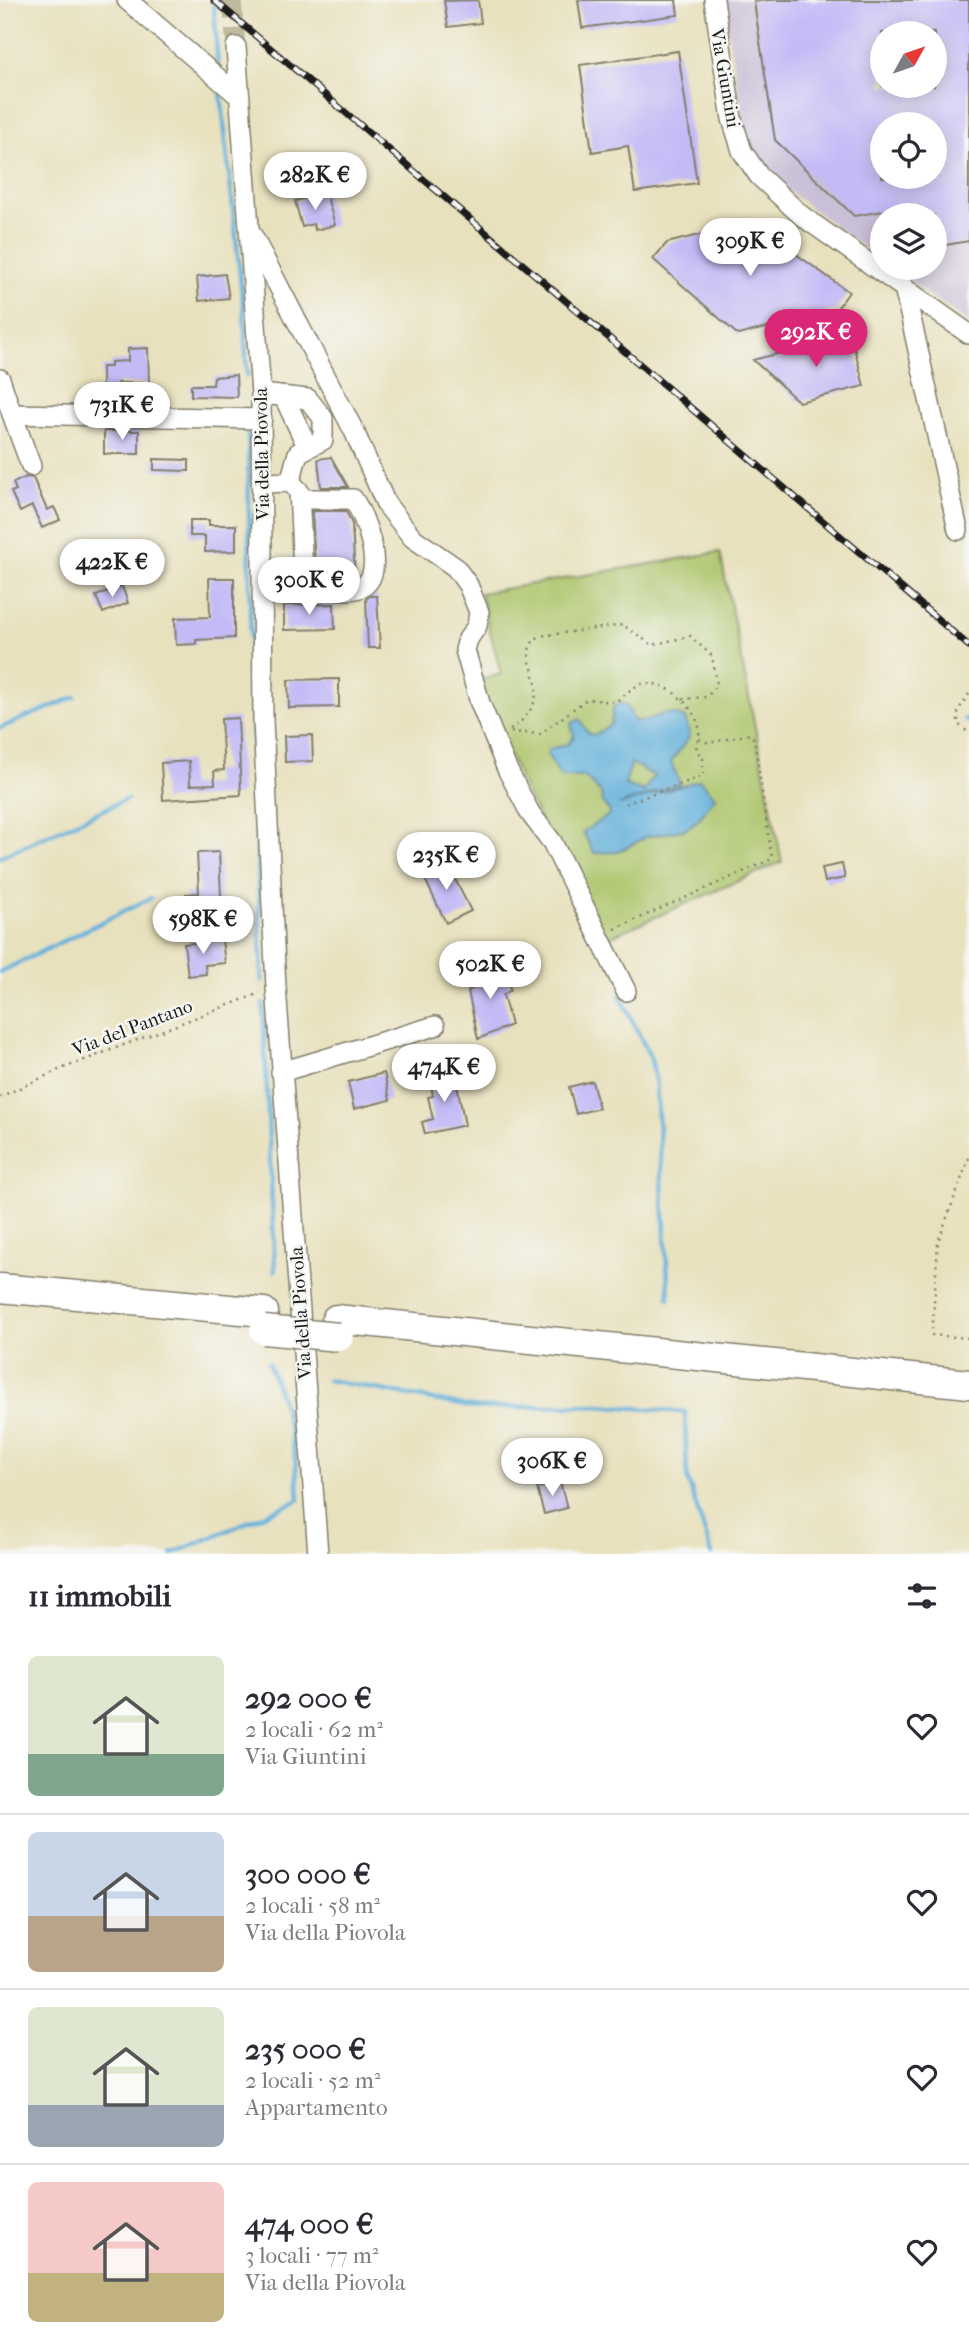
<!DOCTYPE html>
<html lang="it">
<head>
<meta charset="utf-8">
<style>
  body { margin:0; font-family:"IM FELL French Canon",serif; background:#f7f7f7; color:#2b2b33; height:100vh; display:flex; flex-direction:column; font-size:26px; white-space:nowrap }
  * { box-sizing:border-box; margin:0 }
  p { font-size:23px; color:#7c7c81 }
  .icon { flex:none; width:38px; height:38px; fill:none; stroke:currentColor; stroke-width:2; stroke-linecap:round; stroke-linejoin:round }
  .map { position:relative; height:1554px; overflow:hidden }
  .sheet { display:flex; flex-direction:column; background:#fff; flex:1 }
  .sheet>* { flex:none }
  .needle { width:46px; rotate:50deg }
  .controls { position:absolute; left:870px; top:21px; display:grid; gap:14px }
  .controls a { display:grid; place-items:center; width:77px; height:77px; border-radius:50%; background:#fff; box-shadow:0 4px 18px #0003; font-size:35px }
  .price { position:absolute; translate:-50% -60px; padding:0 16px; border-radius:24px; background:#fff; color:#222; font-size:23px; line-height:46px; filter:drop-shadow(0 2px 4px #0008) }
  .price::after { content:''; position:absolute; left:50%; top:42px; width:21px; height:16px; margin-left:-10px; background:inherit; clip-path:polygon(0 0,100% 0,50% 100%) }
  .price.selected { background:#db2777; color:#fff }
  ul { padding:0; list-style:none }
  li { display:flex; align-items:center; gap:21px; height:175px; padding:0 28px }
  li+li { border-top:2px solid #e1e1e2 }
  li span { display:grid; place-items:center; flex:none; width:196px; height:140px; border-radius:10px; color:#555 }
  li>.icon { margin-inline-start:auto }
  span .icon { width:84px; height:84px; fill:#fffc; stroke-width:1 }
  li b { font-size:30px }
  h2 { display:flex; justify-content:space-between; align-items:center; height:84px; padding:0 28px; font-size:30px }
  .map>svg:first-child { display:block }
  .industrial { fill:#c9bfd7; fill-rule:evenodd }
  .green { fill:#adc56b; stroke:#647044; stroke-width:2 }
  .water { fill:#60afda; stroke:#3e667b; stroke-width:2; fill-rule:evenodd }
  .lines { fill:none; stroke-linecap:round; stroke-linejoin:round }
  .stream { stroke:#60afda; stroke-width:4.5 }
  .building { fill:#c3baf6; fill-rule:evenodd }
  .minor-tunnel { stroke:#bfba9d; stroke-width:19; stroke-dasharray:19 10; stroke-linecap:butt }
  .minor-casing { stroke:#827e6c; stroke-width:22 }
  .highway-casing { stroke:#827e6c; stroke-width:31 }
  .path { stroke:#827e6c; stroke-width:2.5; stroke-dasharray:2 5; stroke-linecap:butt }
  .minor { stroke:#fff; stroke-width:19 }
  .highway { stroke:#fff; stroke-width:28 }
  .rail-casing { stroke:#1c1c1c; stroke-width:7 }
  .rail { stroke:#f6f6f2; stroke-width:4.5; stroke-dasharray:13; stroke-linecap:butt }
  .highway-bridge-casing { stroke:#827e6c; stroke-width:31; stroke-linecap:butt }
  .highway-bridge { stroke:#fff; stroke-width:28 }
  .labels { text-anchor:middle; stroke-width:5; stroke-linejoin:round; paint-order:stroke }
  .street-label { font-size:19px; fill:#1c1c1c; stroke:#f6f6f2 }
</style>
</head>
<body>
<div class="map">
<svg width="969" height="1554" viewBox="0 0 969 1554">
  <rect width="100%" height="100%" fill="#f6f6f2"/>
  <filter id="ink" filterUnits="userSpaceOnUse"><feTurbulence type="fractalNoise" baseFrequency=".0143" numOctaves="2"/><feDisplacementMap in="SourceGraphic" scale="14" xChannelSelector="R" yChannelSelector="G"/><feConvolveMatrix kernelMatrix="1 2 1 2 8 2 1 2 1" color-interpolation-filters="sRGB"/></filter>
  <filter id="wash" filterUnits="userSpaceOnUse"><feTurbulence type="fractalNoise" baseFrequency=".00686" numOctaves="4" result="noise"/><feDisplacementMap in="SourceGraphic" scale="28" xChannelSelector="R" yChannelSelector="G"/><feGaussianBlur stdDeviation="1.57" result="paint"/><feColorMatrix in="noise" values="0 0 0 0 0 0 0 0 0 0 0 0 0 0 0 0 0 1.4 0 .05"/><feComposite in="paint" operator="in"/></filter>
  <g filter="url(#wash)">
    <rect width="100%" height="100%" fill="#e8e1bd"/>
    <!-- industrial -->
    <path class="industrial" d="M722,0H969V323L891,268H934V215H882V261L782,186L760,161L747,140ZM882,33H934V86H882ZM882,124H934V177H882Z"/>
    <!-- green -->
    <path class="green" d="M720,552L782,862L607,938L529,799L476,681L501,674L480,593Z"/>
    <!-- water -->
    <path class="water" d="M620,703L626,705L634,721C657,723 660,706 685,718L690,736L671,762L680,784L619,805L700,780L715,797L699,819L686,829L646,837L618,852L594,853L583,832L609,815V810L603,804L601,793L585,777H561L547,754L549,749L568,744L574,736L571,724L579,719L588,733L595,735L611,724L613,708ZM631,763L654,776L644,791L625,785Z"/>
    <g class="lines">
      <!-- stream -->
      <path class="stream" d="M214,4L218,70
        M221,94L244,313L247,376
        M248,427L251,679L262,981
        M965,719L969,722
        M0,728L75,697
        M0,857L127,799
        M0,972L151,898
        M620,995L651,1059L656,1084L669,1298
        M263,1003L275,1271
        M328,1380L476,1408L598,1405L685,1412L687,1478L712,1554
        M172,1554L299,1500C297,1451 287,1409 268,1363"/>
    </g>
    <g id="blocks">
      <!-- building -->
      <path class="building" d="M478,0L481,23L448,27L444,1Z
        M578,0H676L678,15L582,28Z
        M769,0H969V241L934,247V215H915L913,206L854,216L775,140L754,2ZM882,33H934V86H882ZM882,124H934V177H882Z
        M678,51L697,183L635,192L628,146L592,152L580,65Z
        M326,193L335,225L315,230L313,224L302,227L295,201Z
        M751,222L849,292L836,310L738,335L653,259L667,243Z
        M225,274L229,298L199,301L197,277Z
        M851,335L864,386L799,402L753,360Z
        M148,348L149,383H117V390H102V367H111V362L128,361V349Z
        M236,375L237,397L191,396V385H213L214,377Z
        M104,431H139V454H104Z
        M331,457L348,487H321L318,459Z
        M154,459L189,460V471L154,470Z
        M26,477L33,478L47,510L54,507L60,520L42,528L32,506L20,512L11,492L16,490L13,483Z
        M312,511H346L352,524L355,577H337L329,565L315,564Z
        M190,520H209V525H236V551L205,552V536H190Z
        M209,578H234V638L196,640V644L176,645L175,618L210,617Z
        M122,586L128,603L103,613L96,596Z
        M370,596H377L380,648H368L366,599Z
        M334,604L335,629L284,630V605Z
        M339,679V707L289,708L288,680Z
        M238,718L241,795L163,800L161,763L189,761L190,785L215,784L214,771L224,770L221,719Z
        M312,735L313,761L285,762L284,736Z
        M219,852L222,920L183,922L182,901H187L186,894L199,893L197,853Z
        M446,861L471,911L446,923L422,873Z
        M842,864L845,878L825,882L822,868Z
        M222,940L225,963L205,965L206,974L188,976L184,944Z
        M494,958L511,990L503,995L511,1025L478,1039L468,991L488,981L481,964Z
        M454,1070L465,1125L425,1134L422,1122L433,1119L428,1097L433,1096L429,1075Z
        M384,1073L390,1100L354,1109L348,1082Z
        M592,1081L599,1108L576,1114L569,1087Z
        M560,1482L567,1508L544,1514L537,1488Z"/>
    </g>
  </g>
  <g filter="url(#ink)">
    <use href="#blocks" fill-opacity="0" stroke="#827e6c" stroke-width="2"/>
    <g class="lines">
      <!-- minor-tunnel -->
      <path class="minor-tunnel" d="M232,0L236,47"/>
      <!-- minor casing -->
      <g class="minor-casing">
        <path id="minor" d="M127,0L240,97
          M714,0L732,119L742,151L759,176L802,216L969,334
          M236,47L261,394L263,721L276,987L318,1554
          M252,235L354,431L386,504L413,538L455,567L468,585L479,612L477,626L468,639L465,650L480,703L507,769L530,813L552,842L626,991
          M904,287L958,530
          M0,379L12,414L262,419
          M261,394L308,399L323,418V440L298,453L290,482
          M284,397L308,448
          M12,414L31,466
          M262,483L290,482L299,491L303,572L299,577L262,578
          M299,577L323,576L329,589C338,589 353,592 362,587C387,572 365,516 353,499H300
          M281,1072L435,1026"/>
      </g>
      <!-- highway casing -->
      <g class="highway-casing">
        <path id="highway" d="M0,1288L264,1312
          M336,1319L969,1384"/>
      </g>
      <!-- path -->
      <path class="path" d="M969,694L958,711V724L969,733
        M510,730C569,688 505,658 540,636L623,625L652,645L690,636L712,656L717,684L707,697L682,699
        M511,732L540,734L587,699L614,702C623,698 632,686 642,684C665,679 694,705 699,727C700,735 697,742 696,749L703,759V776L622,805
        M615,929L772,859L754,739L750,734L709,743L699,739
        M0,1097L61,1069L260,993
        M969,1158L938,1242L932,1335L969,1338"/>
      <!-- minor -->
      <use href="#minor" class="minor"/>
      <!-- highway -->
      <use href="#highway" class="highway"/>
      <!-- rail casing -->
      <g class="rail-casing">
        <path id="rail" d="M214,0L969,646"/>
      </g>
      <!-- rail -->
      <use href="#rail" class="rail"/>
      <!-- highway-bridge casing -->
      <g class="highway-bridge-casing">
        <path id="highway-bridge" d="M264,1330L339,1337"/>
      </g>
      <!-- highway-bridge -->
      <use href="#highway-bridge" class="highway-bridge"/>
    </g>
  </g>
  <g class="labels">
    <!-- street labels -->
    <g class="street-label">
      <text transform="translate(726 78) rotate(80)" y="7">Via Giuntini</text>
      <text transform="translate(261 454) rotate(-91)" y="7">Via della Piovola</text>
      <text transform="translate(132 1027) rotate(-21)" y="7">Via del Pantano</text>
      <text transform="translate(300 1313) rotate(-94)" y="7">Via della Piovola</text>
    </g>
  </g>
</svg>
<div class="controls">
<a><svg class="needle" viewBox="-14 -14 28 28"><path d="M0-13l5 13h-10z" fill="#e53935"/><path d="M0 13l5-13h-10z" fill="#7c7c81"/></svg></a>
<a><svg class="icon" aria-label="locate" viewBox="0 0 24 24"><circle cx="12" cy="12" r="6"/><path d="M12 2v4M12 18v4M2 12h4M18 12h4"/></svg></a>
<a><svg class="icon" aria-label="layers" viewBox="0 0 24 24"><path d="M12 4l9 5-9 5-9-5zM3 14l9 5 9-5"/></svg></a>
</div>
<b class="price" style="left:315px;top:212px">282K €</b>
<b class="price" style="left:750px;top:278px">309K €</b>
<b class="price selected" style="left:816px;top:369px">292K €</b>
<b class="price" style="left:122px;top:442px">731K €</b>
<b class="price" style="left:112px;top:599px">422K €</b>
<b class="price" style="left:309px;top:617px">300K €</b>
<b class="price" style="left:446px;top:892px">235K €</b>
<b class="price" style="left:203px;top:956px">598K €</b>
<b class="price" style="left:490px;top:1001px">502K €</b>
<b class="price" style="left:444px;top:1104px">474K €</b>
<b class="price" style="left:552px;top:1498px">306K €</b>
</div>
<section class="sheet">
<h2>11 immobili<svg class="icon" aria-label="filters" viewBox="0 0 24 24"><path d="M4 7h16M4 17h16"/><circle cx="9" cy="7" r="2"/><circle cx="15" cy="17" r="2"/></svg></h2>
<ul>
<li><span style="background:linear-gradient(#dfe7d0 70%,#7fa58c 0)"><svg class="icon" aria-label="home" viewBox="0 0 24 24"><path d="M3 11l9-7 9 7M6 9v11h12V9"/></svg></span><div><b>292 000 €</b><p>2 locali · 62 m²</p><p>Via Giuntini</p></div><svg class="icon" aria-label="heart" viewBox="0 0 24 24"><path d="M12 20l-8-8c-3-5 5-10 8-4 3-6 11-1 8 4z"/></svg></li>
<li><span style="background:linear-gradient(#c9d6e8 60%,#b9a48a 0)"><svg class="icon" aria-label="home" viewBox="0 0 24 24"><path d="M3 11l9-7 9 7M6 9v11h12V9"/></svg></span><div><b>300 000 €</b><p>2 locali · 58 m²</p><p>Via della Piovola</p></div><svg class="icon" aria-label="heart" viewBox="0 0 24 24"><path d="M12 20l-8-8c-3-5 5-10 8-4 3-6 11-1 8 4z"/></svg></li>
<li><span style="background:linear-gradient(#dfe7d0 70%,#9aa5b1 0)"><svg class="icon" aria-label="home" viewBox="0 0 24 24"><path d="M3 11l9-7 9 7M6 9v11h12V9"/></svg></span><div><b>235 000 €</b><p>2 locali · 52 m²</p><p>Appartamento</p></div><svg class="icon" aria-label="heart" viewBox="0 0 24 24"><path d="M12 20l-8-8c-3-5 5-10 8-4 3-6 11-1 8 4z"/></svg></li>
<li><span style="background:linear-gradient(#f6c9c9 65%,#c2b280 0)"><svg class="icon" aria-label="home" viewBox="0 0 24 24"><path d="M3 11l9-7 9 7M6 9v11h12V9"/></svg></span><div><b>474 000 €</b><p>3 locali · 77 m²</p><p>Via della Piovola</p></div><svg class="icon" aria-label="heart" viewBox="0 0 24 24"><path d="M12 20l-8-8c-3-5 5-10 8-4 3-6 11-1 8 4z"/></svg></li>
</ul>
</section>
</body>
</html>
